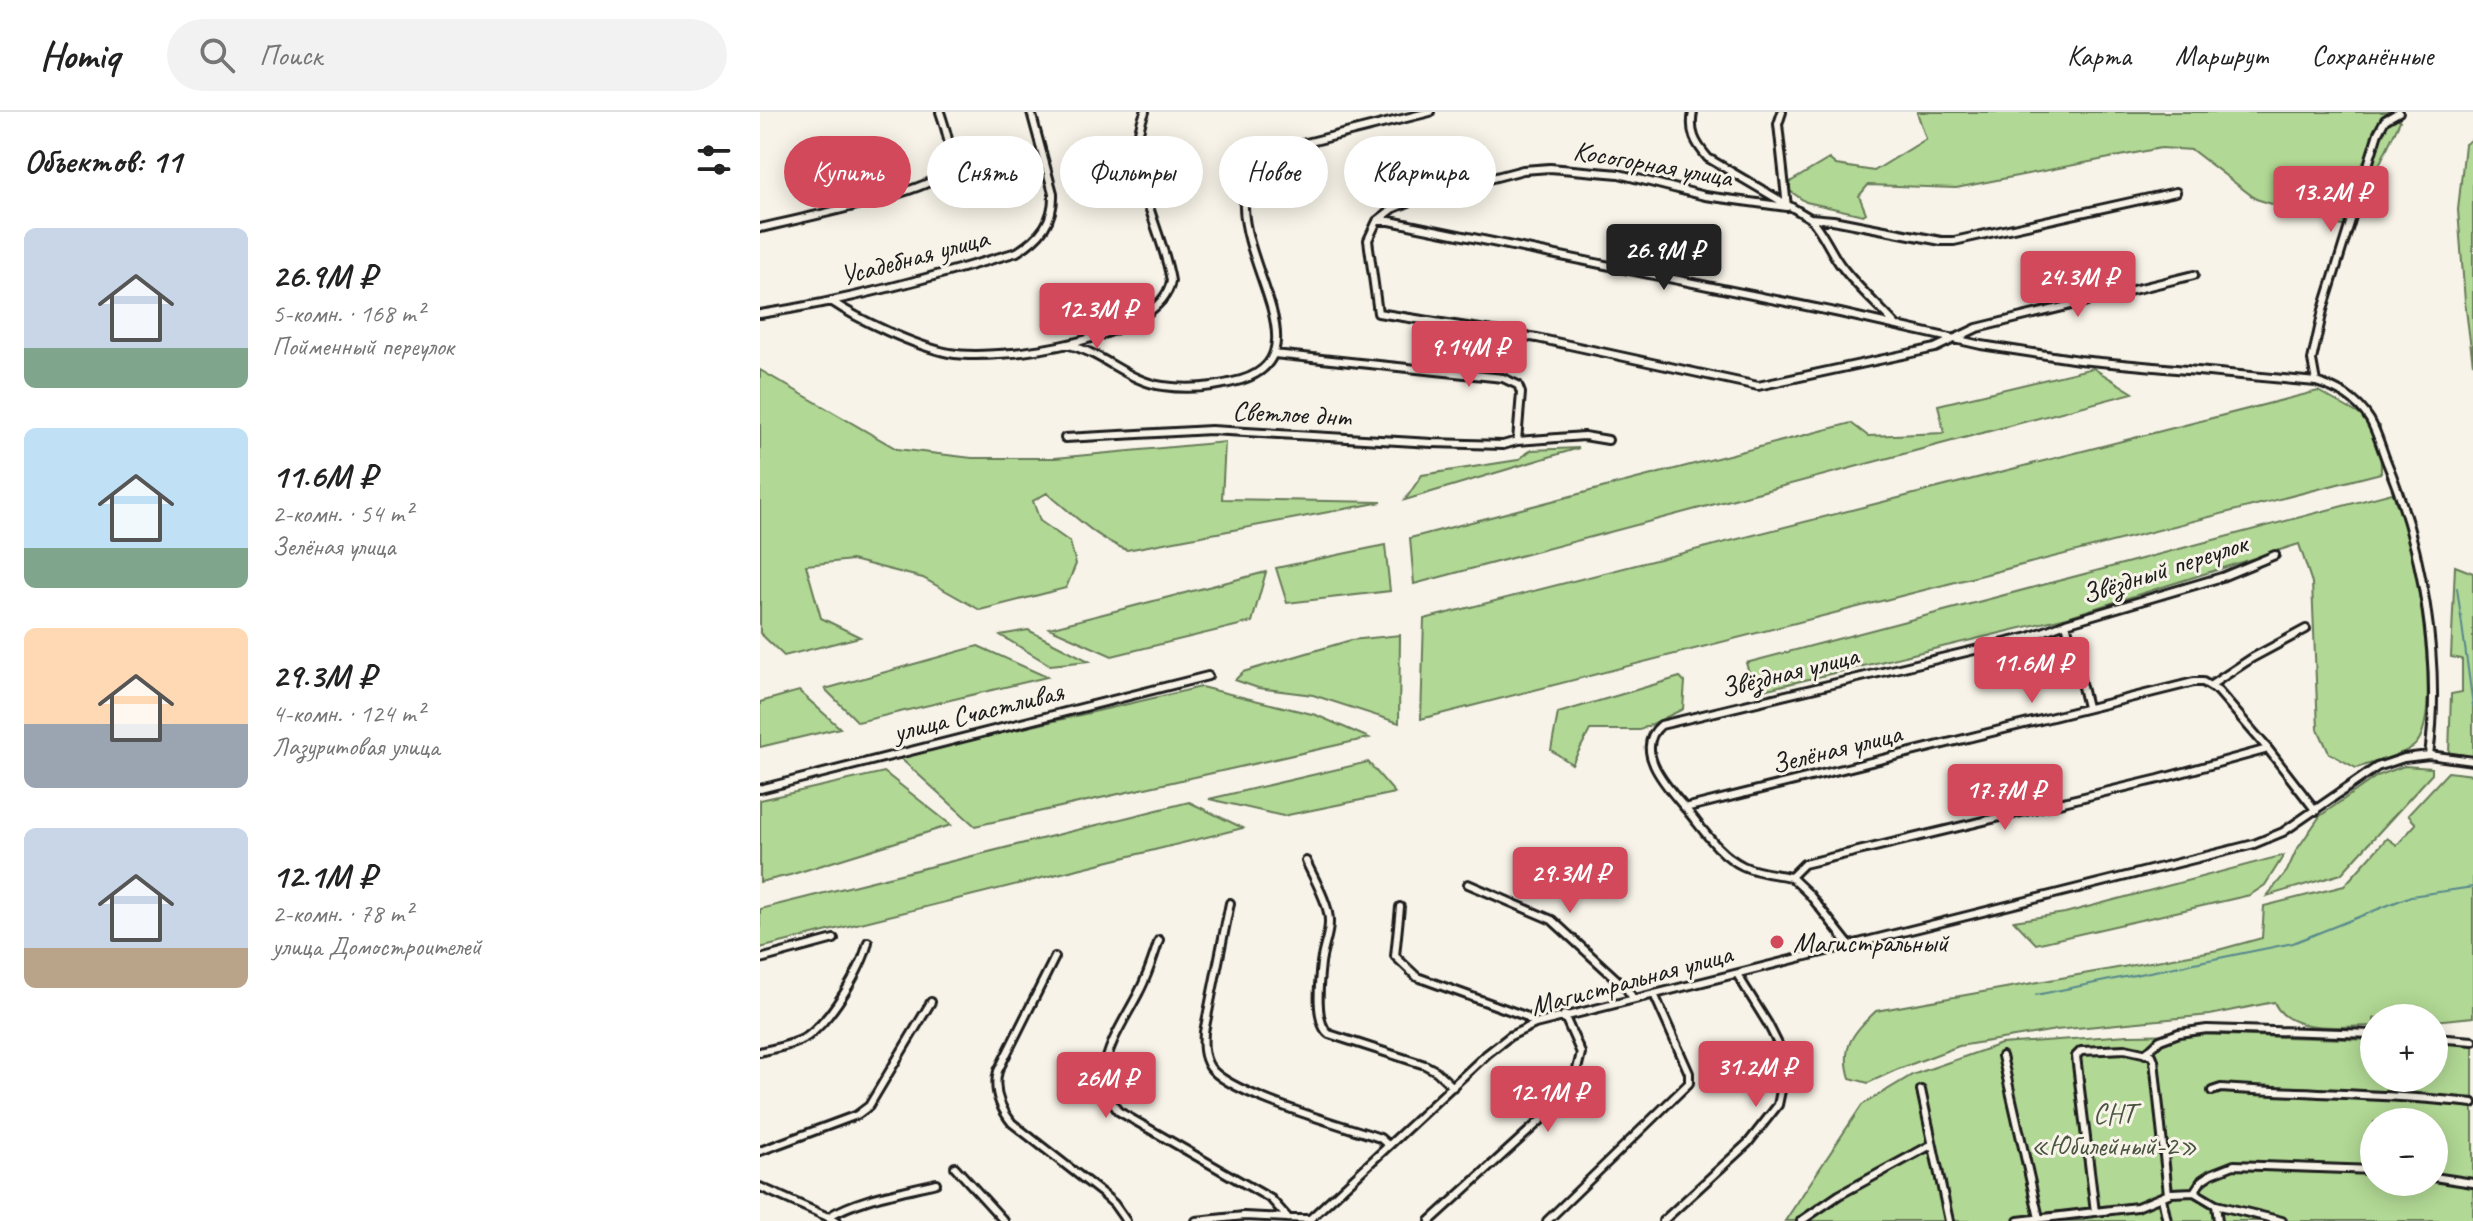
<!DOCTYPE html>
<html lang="ru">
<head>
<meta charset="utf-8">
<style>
  body { margin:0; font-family:Caveat,sans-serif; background:#f2f2f2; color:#222; height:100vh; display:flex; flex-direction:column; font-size:30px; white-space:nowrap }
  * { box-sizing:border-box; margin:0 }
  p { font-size:26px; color:#767676 }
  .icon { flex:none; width:44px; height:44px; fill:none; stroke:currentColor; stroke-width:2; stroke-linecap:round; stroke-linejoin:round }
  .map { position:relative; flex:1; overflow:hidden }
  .panel { display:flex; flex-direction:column; background:#fff; width:760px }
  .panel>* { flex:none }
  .banner { position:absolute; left:24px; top:24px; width:760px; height:72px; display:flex; gap:16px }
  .buttons { position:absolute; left:1600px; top:892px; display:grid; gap:16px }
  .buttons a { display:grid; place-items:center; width:88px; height:88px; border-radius:50%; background:#fff; box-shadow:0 4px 20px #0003; font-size:40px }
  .price { position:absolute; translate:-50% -68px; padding:0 18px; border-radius:8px; background:#d1495b; color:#fff; font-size:26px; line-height:52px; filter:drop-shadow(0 2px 4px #0008) }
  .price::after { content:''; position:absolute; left:50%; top:48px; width:24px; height:18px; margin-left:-12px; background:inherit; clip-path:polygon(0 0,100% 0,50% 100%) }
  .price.active { background:#222; color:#fff }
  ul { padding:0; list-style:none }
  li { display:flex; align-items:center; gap:24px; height:200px; padding:0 24px }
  li span { display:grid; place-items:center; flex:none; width:224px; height:160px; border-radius:12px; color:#555 }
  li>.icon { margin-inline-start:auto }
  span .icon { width:96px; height:96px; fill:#fffc; stroke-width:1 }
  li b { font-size:34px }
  h2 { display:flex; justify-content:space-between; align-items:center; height:96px; padding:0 24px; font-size:34px }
  .chip { padding:0 28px; border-radius:36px; background:#fff; box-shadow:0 4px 20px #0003; font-size:28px; line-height:72px }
  .chip.active { background:#d1495b; color:#fff }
  header { display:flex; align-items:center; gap:48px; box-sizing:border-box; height:112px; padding:0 40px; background:#fff; border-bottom:2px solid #e0e0e0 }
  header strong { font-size:38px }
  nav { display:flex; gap:44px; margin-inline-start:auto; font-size:28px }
  .search { width:560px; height:72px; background:#f2f2f2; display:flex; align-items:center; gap:20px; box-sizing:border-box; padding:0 28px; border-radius:44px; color:#767676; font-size:30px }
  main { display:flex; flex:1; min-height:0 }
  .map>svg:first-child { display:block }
  .green { fill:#b1d894; stroke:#667a58; stroke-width:2; fill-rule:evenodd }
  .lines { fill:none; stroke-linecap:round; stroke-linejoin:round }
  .stream { stroke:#57888d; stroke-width:2 }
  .minor-casing { stroke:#1c1c1c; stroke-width:12 }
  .minor { stroke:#f7f3e8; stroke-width:6 }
  .poi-dot { fill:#d1495b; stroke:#f7f3e8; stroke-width:3 }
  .labels { text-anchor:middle; stroke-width:6; stroke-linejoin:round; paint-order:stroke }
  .street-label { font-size:28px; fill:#1c1c1c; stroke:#f7f3e8 }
  .poi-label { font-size:28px; fill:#1c1c1c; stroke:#f7f3e8; text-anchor:start }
  .park-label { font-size:28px; fill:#495440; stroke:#f7f3e8 }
</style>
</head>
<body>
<header>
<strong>Homiq</strong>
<div class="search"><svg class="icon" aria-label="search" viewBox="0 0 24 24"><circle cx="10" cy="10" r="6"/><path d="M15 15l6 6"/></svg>Поиск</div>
<nav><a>Карта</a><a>Маршрут</a><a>Сохранённые</a></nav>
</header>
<main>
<section class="panel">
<h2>Объектов: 11<svg class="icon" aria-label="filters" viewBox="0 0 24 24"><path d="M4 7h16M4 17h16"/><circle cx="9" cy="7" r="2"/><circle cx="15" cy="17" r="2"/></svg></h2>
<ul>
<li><span style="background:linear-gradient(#c9d6e8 75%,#7fa58c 0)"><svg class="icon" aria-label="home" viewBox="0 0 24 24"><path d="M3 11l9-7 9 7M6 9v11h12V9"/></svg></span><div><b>26.9M ₽</b><p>5-комн. · 168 m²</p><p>Пойменный переулок</p></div></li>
<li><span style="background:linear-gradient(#bfe0f5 75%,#7fa58c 0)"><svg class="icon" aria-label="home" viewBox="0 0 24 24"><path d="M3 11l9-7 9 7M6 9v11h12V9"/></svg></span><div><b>11.6M ₽</b><p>2-комн. · 54 m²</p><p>Зелёная улица</p></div></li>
<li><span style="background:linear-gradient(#ffd9b3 60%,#9aa5b1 0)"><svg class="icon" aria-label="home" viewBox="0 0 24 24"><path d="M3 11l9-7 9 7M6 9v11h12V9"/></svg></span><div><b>29.3M ₽</b><p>4-комн. · 124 m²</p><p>Лазуритовая улица</p></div></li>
<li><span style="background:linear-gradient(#c9d6e8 75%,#b9a48a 0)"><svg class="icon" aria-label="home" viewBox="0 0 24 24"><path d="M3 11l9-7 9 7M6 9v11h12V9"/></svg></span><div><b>12.1M ₽</b><p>2-комн. · 78 m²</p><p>улица Домостроителей</p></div></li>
</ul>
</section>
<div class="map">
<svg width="1713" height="1109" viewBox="0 0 1713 1109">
  <rect width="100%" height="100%" fill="#f7f3e8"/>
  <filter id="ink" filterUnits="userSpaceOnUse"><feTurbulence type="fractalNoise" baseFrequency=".0125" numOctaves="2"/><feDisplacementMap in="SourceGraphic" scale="16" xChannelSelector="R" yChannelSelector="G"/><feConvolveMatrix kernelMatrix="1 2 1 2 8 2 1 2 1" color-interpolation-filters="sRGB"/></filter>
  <g filter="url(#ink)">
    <!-- green -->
    <path class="green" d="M1157,0H1633L1640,9L1589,116L1496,87L1432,38L1401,36L1196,76L1108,73L1099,84L1106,101L1103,103L1046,90L1030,79V70L1069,47L1076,53L1114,59L1166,27Z
      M1713,27V252L1705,190L1698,98L1705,32Z
      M1333,256L1373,281L654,472L650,426L1091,311L1108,324L1184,321L1178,293Z
      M0,258L137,337L212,346H295L465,330L462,387L622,390L367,438C335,426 313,402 287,381L273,389L280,409L310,430L316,452L306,476L220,498L163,466L92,448L46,453L61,506L100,525L24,544L0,521Z
      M1558,279L1620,314L1621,361L661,607L664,507Z
      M819,336L645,388L662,363L758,348L771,338Z
      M1632,381L1643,391C1651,434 1687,606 1654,634C1643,643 1611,651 1596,656L1569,641L1558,617L1552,471L1539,432L1307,505L995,580L986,551Z
      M625,433L630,479L527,491L516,456Z
      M1695,454L1713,461V644L1689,641L1691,582L1702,580V547L1691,545Z
      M506,460L492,510L352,544L289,516Z
      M268,518L329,549L290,553L240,523Z
      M640,523L639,611L553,583L498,576L475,568L483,560L591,528Z
      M218,534L287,565L98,610L65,577Z
      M920,565L925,570L923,597L880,618H830L812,652L791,638L798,601Z
      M441,575L556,603L609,626L215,714L139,645Z
      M39,579L80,616L0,635V590Z
      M608,650L635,681L523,704L449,687Z
      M1644,654L1672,656V662L1581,762L1507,784L1527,759L1536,739L1560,704L1617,664Z
      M124,660L191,713L30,763L0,770V688Z
      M1688,660L1713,663V905L1674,909V906H1614V914C1584,914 1528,923 1514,890L1450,903L1296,918L1199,934L1136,958L1108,971L1090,966C1080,934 1094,920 1116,899L1458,838L1502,826L1504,794L1584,774L1627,726L1637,733L1656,712L1648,703Z
      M429,690L483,716L0,836V797Z
      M1524,743L1505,773L1490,783L1276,832L1254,809L1305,801Z
      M1436,922L1614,928V966H1674V930L1713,931V1109H1025L1102,993L1152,963L1241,932L1368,923ZM1614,1010H1674V1070H1614Z"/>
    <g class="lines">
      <!-- stream -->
      <path class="stream" d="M1697,476L1713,594
        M1276,883L1533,831L1651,784L1713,775"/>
      <!-- minor casing -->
      <g class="minor-casing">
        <path id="minor" d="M933,0C929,20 935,31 948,46L1050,106C1064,121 1070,140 1082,155C1098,176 1118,193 1136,213
          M1022,0L1018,12L1027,95L945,84L859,62L790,56L763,58L664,84L634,96L617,109L608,128L618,201L777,226L998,274L1175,236L1217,216L1434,163
          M1050,106L1073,108L1181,129H1194L1416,80
          M617,109H630L1080,201L1221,233L1319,248L1556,270C1578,277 1597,287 1610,308C1617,320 1621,335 1626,348C1662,434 1682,550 1669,643
          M0,116C30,109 163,81 179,64C197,44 187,22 180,0
          M71,189C99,208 155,234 189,241C238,250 401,228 411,169C402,113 361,56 385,0
          M0,202C87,189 173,165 257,140C281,125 294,109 293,81L271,0
          M309,233C343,241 369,270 403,274C430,278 456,275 481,268C583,237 421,97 514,39L670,0
          M514,242L743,266L758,273L761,281L757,329L824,324L848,328
          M1556,270L1552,248L1563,198L1618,21L1625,8L1639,0
          M305,326L451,318L672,331L743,333L757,329
          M1306,511L1462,465L1515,443
          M1451,573L1492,546L1546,517
          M0,677L448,564
          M925,696L1434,570H1443L1458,579L1508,637L1556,699
          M546,749C553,765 565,784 568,801C572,817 563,835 561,851C559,869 554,911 569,922L665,953L676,959L693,975
          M1031,765C1015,762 997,761 983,754C958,742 943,717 926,697C909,677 871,638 901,613L1269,525L1306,511L1327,595
          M708,772L792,808L866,876L873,886
          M470,791L444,920C443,933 443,944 450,955C468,982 585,1014 620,1026L628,1033
          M640,795L635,844L657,865L765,904L775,912
          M399,828C393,846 388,863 379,880C367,904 347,932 344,960C343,975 349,987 358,999L511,1087L528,1106
          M1090,834L1049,782L1031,765L1044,752L1399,667L1508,637
          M295,845L238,959C233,978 240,996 252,1011L343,1082L354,1092L366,1109
          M0,847L74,827
          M1674,926L1713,929
          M0,940C15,936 35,933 48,924C71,907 102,857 108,830
          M1385,942L1400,928L1419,921L1447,917L1614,922
          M1242,944L1279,1106
          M1161,978L1189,1109
          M1452,979L1461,976C1545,982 1629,981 1713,991
          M0,1039L97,1003L109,994L171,890
          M195,1055L244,1109
          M1674,1065L1713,1071
          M0,1075L77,1109
          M1434,1080L1442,1068L1451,1062L1474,1053L1614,1058
          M1402,1086L1407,1109
          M1456,1093L1458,1109
          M1335,1100L1316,944L1321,939L1365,937L1392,943L1394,948L1408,1082
          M68,1105C99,1086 141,1080 176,1071
          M436,1109L484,1104L550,1107L727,942L750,924L775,912L1494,732L1523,720L1617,655L1644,646L1669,643L1713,649
          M670,1109L792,998L813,974L821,941L804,903
          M787,1109L929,971V961L894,882
          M903,1109L988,1031L1018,993L1027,950L1008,912L977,862
          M1041,1109L1079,1083L1171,1033
          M1258,1109L1377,1095L1411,1081L1434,1080L1456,1093L1522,1109"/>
      </g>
      <!-- minor -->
      <use href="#minor" class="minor"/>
    </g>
  </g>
  <!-- markers -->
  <circle class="poi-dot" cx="1017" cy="830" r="8"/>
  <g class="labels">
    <!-- street labels -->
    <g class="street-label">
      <text transform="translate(893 51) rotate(10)" y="10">Косогорная улица</text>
      <text transform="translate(154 144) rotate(-15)" y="10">Усадебная улица</text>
      <text transform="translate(532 301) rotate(3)" y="10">Светлое днт</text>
      <text transform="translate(1404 456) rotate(-18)" y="10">Звёздный переулок</text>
      <text transform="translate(1029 559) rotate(-14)" y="10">Звёздная улица</text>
      <text transform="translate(218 599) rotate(-14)" y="10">улица Счастливая</text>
      <text transform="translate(1076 636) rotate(-14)" y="10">Зелёная улица</text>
      <text transform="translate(871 867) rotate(-15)" y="10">Магистральная улица</text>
    </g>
    <!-- poi labels -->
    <g class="poi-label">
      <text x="1033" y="840">Магистральный</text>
    </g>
    <!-- park labels -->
    <g class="park-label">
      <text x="1354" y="1011">СНТ<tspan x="1354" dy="32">«Юбилейный-2»</tspan></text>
    </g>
  </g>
</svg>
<div class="buttons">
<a>+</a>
<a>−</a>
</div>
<b class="price" style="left:1571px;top:122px">13.2M ₽</b>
<b class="price active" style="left:904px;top:180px">26.9M ₽</b>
<b class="price" style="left:1318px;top:207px">24.3M ₽</b>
<b class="price" style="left:337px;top:239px">12.3M ₽</b>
<b class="price" style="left:709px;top:277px">9.14M ₽</b>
<b class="price" style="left:1272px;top:593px">11.6M ₽</b>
<b class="price" style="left:1245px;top:720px">17.7M ₽</b>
<b class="price" style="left:810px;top:803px">29.3M ₽</b>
<b class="price" style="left:996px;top:997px">31.2M ₽</b>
<b class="price" style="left:346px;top:1008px">26M ₽</b>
<b class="price" style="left:788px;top:1022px">12.1M ₽</b>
<div class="banner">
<a class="chip active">Купить</a>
<a class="chip">Снять</a>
<a class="chip">Фильтры</a>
<a class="chip">Новое</a>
<a class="chip">Квартира</a>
</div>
</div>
</main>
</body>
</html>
